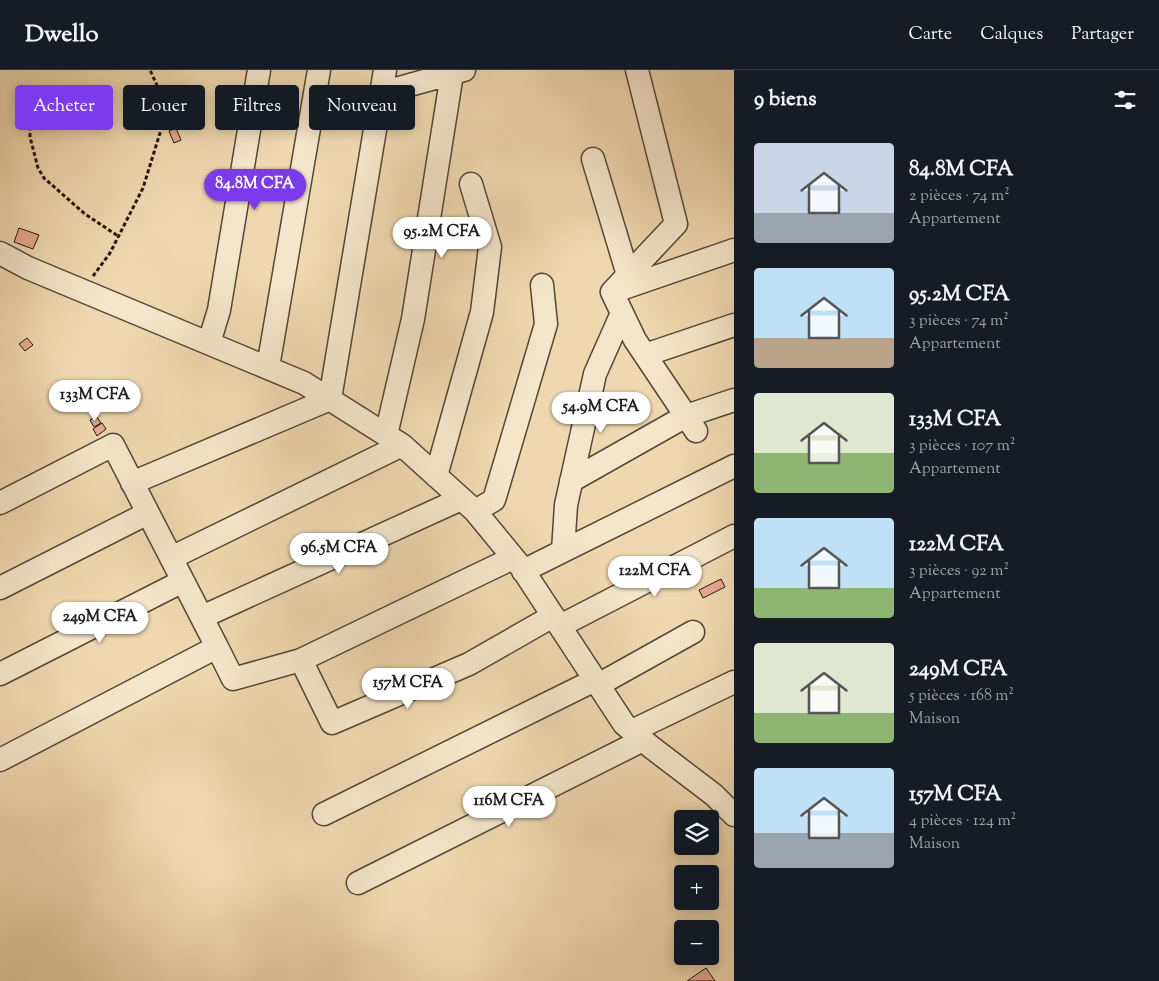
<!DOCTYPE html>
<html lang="fr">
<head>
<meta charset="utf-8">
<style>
  body { margin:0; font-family:"Sorts Mill Goudy",serif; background:#242831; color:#f1f3f6; height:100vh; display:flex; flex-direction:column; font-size:19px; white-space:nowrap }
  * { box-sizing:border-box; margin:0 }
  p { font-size:16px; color:#9ea1a6 }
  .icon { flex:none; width:28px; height:28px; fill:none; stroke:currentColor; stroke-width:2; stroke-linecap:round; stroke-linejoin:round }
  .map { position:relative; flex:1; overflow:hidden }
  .details { display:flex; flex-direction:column; background:#171b24; width:425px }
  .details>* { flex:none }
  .banner { position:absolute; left:15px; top:15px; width:475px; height:45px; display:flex; gap:10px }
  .buttons { position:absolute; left:674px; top:740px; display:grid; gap:10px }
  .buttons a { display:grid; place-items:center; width:45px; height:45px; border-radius:5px; background:#171b24; box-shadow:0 2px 12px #0003; font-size:25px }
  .price { position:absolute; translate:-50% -42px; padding:0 11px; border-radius:18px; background:#fff; color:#222; font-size:16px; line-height:32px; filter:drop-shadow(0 1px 2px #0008) }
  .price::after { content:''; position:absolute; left:50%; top:30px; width:15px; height:11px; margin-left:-8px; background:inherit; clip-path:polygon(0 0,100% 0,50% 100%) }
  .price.on { background:#7c3aed; color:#fff }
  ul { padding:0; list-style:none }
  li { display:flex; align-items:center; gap:15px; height:125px; padding:0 20px }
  li span { display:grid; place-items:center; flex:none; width:140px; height:100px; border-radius:5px; color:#555 }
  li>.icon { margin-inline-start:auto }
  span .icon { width:60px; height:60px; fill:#fffc; stroke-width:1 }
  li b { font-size:21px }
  h2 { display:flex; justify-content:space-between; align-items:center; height:60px; padding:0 20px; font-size:21px }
  .tag { padding:0 18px; border-radius:5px; background:#171b24; box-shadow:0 2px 12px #0003; font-size:18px; line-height:45px }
  .tag.on { background:#7c3aed; color:#fff }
  header { display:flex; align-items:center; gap:30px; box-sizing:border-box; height:70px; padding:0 25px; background:#171b24; border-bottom:1px solid #363941 }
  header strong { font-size:24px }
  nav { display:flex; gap:28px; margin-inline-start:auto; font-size:18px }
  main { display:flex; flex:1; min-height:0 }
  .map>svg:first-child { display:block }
  .building { fill:#e6aa90; stroke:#1f170c }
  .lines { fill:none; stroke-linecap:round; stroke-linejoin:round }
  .minor-casing { stroke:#534735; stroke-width:25 }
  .path { stroke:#1f170c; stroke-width:3; stroke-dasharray:4 2.5; stroke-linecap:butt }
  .minor { stroke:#f5e6cb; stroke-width:22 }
</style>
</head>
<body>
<header>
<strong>Dwello</strong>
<nav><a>Carte</a><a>Calques</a><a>Partager</a></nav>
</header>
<main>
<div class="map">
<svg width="734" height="911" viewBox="0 0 734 911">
  <rect width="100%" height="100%" fill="#efd8af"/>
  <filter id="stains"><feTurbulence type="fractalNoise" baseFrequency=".004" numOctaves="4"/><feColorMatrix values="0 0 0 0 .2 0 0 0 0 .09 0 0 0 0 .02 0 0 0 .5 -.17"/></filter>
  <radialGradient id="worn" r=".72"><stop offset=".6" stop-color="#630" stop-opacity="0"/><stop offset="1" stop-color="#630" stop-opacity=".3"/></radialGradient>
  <!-- building -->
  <path class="building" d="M176,58L181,70L174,73L169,61Z
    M19,158L39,165L33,179L14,172Z
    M27,268L33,275L25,281L19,274Z
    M96,346L101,353L94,357L90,350Z
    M102,353L106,359L97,366L93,359Z
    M721,509L725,517L703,528L699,520Z
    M706,898L715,911H687Z"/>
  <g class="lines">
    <!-- minor casing -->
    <g class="minor-casing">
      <path id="minor" d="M637,0L676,154L612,222L635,270L696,361
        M381,23L464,0
        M593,89L628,205
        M0,183L28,198L304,313L402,375L475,441L521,497L624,654L651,677L714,725L734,745
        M615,221L734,180
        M209,273L219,240L259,0
        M645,285L734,255
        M268,297L319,0
        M386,365L413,249L452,4
        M436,406L482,242L490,177L471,114
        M571,411L686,346L734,330
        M132,413L330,329L385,0
        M0,433L113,375L217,577L0,690
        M475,441L494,430L546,254L542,215
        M563,481L566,435L595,304L622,243
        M171,488L402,375
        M523,501L734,396
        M0,518L148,443
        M202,547L461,429
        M560,556L734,466
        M217,577L233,609L301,590L513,488
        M301,590L332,653L469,594L553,546
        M0,604L183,511
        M598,615L693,562
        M632,661L734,612
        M324,744L595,610
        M358,813L643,670"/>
    </g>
    <!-- path -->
    <path class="path" d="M37,25L30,52V67L38,98L44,108L85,144L118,166
      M93,206L110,183L143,118L164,50L165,33L150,0"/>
    <!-- minor -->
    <use href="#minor" class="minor"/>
  </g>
  <rect width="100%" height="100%" filter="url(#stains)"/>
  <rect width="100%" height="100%" fill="url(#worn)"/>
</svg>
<div class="buttons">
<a><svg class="icon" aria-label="layers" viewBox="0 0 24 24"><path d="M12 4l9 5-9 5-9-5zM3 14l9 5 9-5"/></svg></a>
<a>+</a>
<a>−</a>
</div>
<b class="price on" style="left:255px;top:141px">84.8M CFA</b>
<b class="price" style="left:442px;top:189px">95.2M CFA</b>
<b class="price" style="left:95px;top:352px">133M CFA</b>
<b class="price" style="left:601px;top:364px">54.9M CFA</b>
<b class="price" style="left:339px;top:505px">96.5M CFA</b>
<b class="price" style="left:655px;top:528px">122M CFA</b>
<b class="price" style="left:100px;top:574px">249M CFA</b>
<b class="price" style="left:408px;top:640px">157M CFA</b>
<b class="price" style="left:509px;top:758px">116M CFA</b>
<div class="banner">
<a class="tag on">Acheter</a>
<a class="tag">Louer</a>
<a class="tag">Filtres</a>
<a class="tag">Nouveau</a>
</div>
</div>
<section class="details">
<h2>9 biens<svg class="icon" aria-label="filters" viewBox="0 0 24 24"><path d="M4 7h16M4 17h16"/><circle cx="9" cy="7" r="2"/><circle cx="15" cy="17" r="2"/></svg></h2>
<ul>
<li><span style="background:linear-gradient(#c9d6e8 70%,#9aa5b1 0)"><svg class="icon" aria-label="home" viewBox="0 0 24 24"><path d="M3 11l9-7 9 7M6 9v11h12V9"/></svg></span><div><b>84.8M CFA</b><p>2 pièces · 74 m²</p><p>Appartement</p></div></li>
<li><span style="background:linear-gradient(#bfe0f5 70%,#b9a48a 0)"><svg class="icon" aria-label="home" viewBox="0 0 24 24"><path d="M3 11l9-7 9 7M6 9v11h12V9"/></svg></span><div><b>95.2M CFA</b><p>3 pièces · 74 m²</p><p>Appartement</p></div></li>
<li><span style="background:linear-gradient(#dfe7d0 60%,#8fb573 0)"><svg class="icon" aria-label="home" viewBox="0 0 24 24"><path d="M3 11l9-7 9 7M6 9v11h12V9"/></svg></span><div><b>133M CFA</b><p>3 pièces · 107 m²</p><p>Appartement</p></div></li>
<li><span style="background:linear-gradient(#bfe0f5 70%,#8fb573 0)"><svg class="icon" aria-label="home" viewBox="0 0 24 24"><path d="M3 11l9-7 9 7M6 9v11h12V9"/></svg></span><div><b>122M CFA</b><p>3 pièces · 92 m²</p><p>Appartement</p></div></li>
<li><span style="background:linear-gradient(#dfe7d0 70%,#8fb573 0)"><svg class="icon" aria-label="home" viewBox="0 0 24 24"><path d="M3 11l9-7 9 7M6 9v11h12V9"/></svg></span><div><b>249M CFA</b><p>5 pièces · 168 m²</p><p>Maison</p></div></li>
<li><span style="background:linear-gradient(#bfe0f5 65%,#9aa5b1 0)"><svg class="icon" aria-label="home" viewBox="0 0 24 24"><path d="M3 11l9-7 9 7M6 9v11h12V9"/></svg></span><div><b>157M CFA</b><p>4 pièces · 124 m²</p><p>Maison</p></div></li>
</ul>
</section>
</main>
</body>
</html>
